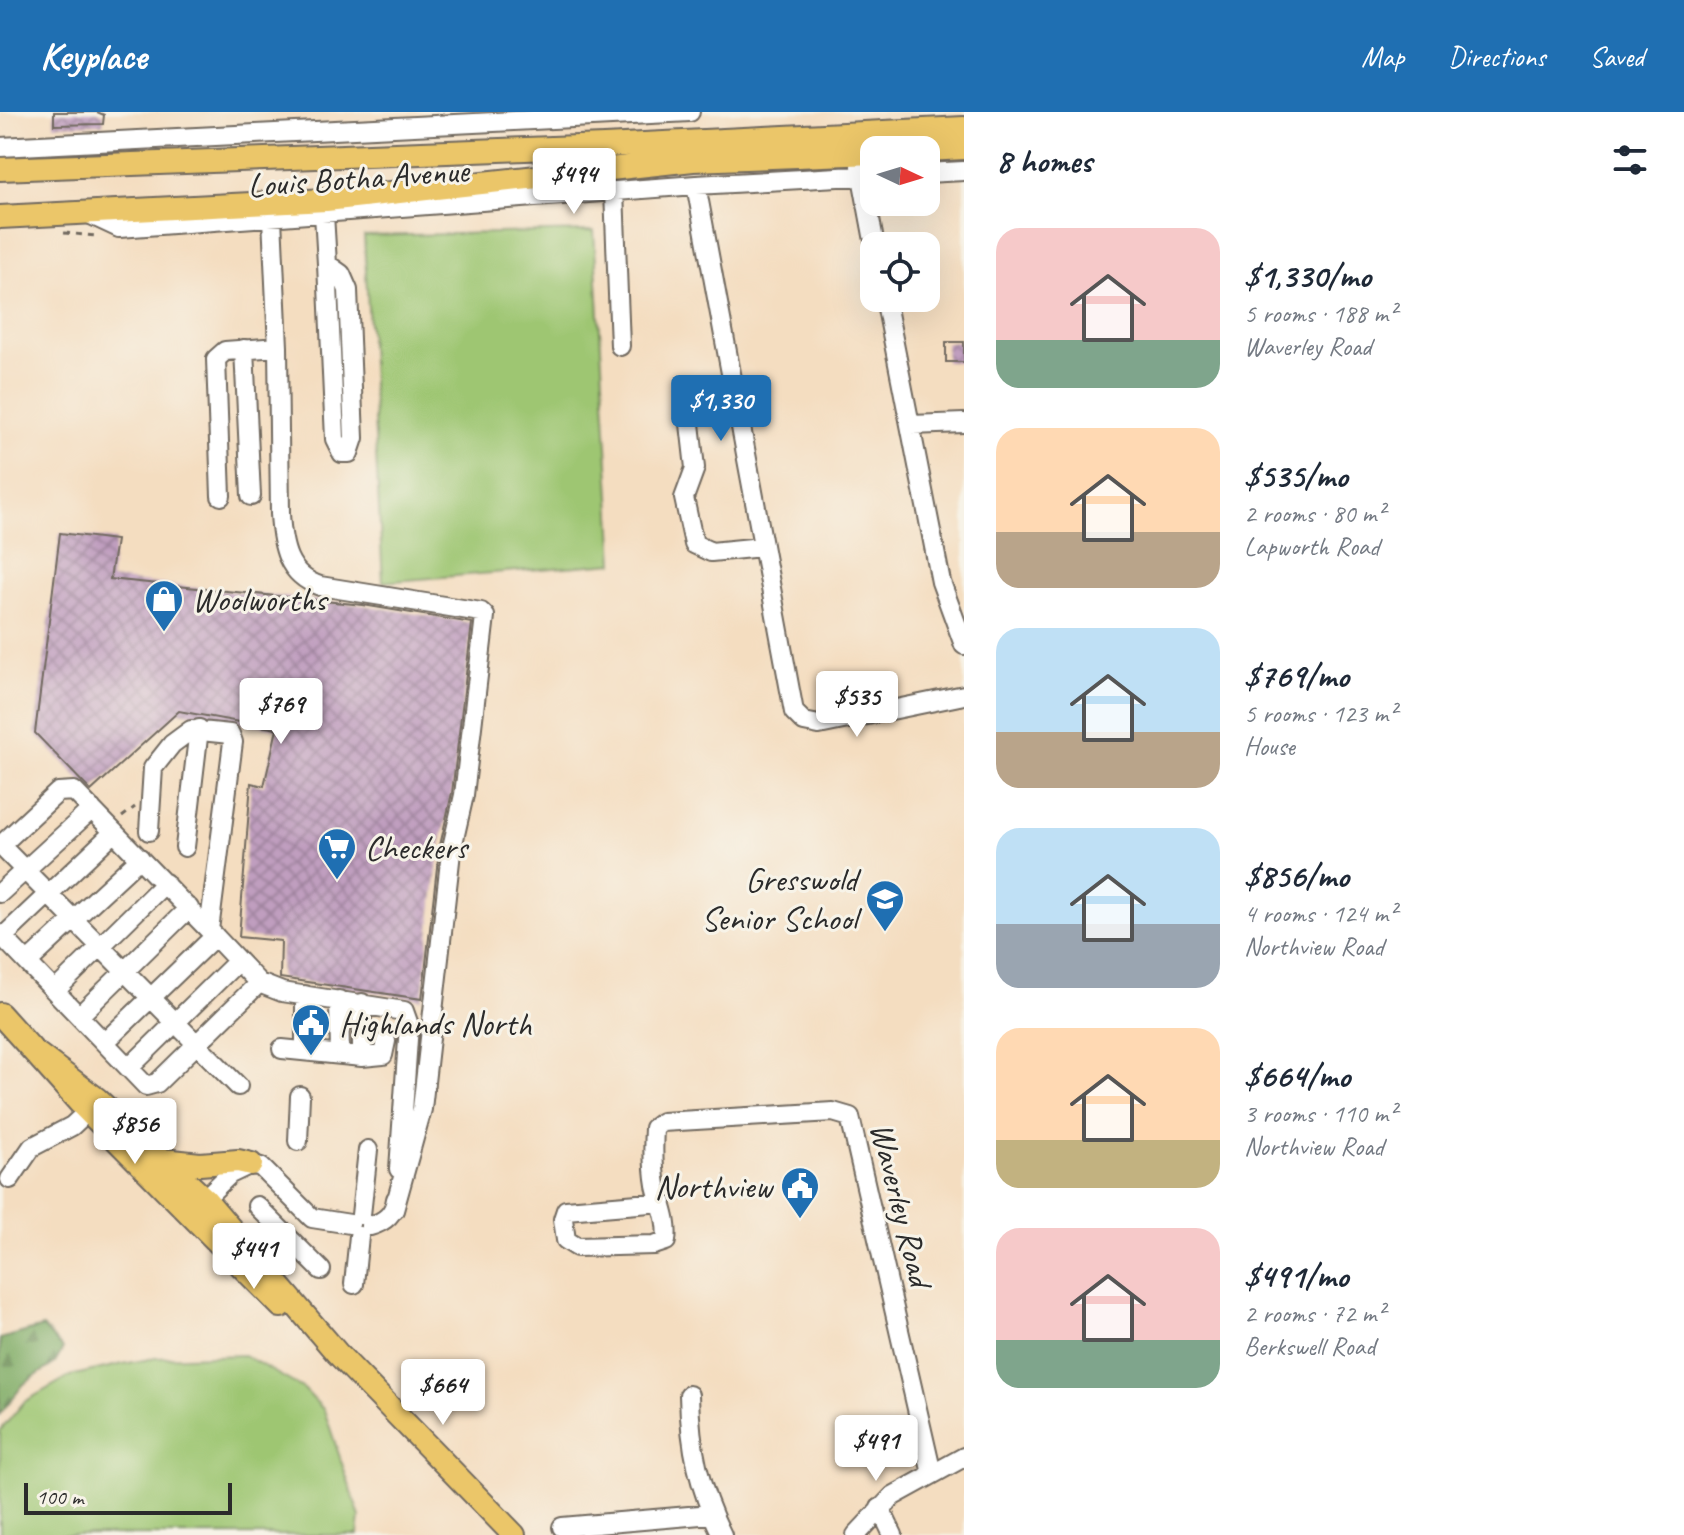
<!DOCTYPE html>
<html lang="en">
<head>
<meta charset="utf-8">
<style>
  body { margin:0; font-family:Caveat,sans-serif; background:#f6f6f7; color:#1f2937; height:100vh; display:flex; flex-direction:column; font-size:30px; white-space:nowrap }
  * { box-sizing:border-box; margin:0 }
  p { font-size:26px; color:#747a83 }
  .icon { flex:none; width:44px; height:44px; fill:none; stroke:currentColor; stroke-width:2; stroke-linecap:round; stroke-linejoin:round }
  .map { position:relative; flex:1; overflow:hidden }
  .panel { display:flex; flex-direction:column; background:#fff; width:720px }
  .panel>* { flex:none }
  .needle { width:52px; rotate:94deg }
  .buttons { position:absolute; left:860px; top:24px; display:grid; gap:16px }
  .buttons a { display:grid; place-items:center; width:80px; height:80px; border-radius:16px; background:#fff; box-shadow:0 8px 32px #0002; font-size:40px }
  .scale { position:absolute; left:24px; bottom:20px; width:208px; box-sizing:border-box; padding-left:8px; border:4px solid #2b2b2b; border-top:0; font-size:22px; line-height:28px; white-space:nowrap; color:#2b2b2b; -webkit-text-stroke:6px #f7f3e8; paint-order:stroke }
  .price { position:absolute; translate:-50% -68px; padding:0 18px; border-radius:8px; background:#fff; color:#222; font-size:26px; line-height:52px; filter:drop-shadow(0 2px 4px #0008) }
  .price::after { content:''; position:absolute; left:50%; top:48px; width:24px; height:18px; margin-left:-12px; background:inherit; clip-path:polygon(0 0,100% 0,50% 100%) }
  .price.active { background:#1f6fb2; color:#fff }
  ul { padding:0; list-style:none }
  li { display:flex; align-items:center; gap:24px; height:200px; padding:0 32px }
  li span { display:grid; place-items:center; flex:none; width:224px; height:160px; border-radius:24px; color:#555 }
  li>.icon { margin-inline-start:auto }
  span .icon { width:96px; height:96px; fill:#fffc; stroke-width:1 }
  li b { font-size:34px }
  h2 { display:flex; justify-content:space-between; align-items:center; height:96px; padding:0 32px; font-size:34px }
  header { display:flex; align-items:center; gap:48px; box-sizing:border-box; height:112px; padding:0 40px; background:#1f6fb2; color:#fff }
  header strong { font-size:38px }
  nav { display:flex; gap:44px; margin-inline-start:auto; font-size:28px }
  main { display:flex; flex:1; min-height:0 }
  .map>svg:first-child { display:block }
  .forest { fill:url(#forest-firs); stroke:#546b48; stroke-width:2 }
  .pitch { fill:#9ec672; stroke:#64784e; stroke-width:2 }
  .building { fill:url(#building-cross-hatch) }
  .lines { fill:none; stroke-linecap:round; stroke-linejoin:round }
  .minor-casing { stroke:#71695f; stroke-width:22 }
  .major-casing { stroke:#71695f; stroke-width:26 }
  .path { stroke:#71695f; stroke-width:3; stroke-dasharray:6 6; stroke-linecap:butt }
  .minor { stroke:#fff; stroke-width:18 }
  .major { stroke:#ebc669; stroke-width:22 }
  .labels { text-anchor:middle; stroke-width:6; stroke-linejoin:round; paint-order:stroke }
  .street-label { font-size:34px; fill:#2b2b2b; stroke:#f7f3e8 }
  .poi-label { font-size:34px; fill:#2b2b2b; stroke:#f7f3e8; text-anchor:start }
</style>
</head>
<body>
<header>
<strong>Keyplace</strong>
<nav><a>Map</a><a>Directions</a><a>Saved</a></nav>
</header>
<main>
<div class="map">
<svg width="964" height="1423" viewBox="0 0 964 1423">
  <defs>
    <pattern id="forest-firs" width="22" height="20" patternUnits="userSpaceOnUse" patternTransform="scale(2)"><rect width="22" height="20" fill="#7eab64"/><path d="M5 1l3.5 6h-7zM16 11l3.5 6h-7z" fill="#678b53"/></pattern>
    <pattern id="building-cross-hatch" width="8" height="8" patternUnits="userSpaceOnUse" patternTransform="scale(2)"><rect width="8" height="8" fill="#c09ebf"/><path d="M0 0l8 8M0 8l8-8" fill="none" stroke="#9c819b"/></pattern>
  </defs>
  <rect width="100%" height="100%" fill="#f7f3e8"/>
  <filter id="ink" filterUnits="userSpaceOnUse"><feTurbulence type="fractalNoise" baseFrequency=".0125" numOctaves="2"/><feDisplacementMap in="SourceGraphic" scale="16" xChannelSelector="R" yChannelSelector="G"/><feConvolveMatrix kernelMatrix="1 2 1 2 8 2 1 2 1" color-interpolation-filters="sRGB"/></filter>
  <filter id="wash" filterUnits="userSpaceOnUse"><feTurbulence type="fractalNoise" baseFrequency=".006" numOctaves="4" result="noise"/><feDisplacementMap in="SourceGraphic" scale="32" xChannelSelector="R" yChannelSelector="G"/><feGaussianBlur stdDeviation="1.8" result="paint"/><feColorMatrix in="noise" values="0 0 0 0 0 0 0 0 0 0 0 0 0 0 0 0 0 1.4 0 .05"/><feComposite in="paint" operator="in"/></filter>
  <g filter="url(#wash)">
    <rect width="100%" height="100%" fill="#f4ddc0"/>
    <!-- forest -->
    <path class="forest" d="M43,1215L63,1237L55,1251L24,1272L0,1302V1227Z"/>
    <!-- pitch -->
    <path class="pitch" d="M594,119L614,451L383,470L364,124Z
      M244,1243L304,1277L324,1298L360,1405L358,1423H0V1319L24,1290L70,1264L123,1252L155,1246Z"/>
    <g id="blocks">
      <!-- building -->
      <path class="building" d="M54,0H97L104,3L103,12L54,13Z
        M946,230H964V250H946Z
        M60,421L116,428L110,467L363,493L472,511L452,681L439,738L422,887L280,866L281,829L239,825L251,671L264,674L277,617L179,599L91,679L35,621Z"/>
    </g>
  </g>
  <g filter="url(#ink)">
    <use href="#blocks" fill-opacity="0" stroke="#71695f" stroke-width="2"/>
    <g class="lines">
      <!-- minor casing -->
      <g class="minor-casing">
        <path id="minor" d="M0,35L690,0
          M860,54L875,134
          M926,61L964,59
          M696,73L794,600L804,610L819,613L964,583
          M614,79L620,234
          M89,102L119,116L696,73L874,63
          M324,102L327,152L341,162L348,178L354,326L349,341H342L335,327L327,152
          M885,186L941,470L964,533
          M278,235L280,402C282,434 287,463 320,474L481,500L485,504L464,683L451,740L422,997L394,1098
          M244,237L251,384
          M689,303L695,356L684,386L694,432L711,440L762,435
          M911,313L964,311
          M221,384L216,247L225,239L278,235L272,106
          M149,719L153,656L172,632L191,618L230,622L233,630L209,818L259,871L282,880L404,899L409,913L399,1057
          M0,733L238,974
          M0,734L58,680L74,679L209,818
          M185,735L199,617
          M0,781L92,697
          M0,822L146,974L157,971L259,871
          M3,825L114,720
          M28,850L140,746
          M56,878L165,771
          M305,883V939
          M339,888L340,943
          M80,903L189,796
          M105,930L215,824
          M282,937L362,945V891
          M362,945L383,943L386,929
          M129,956L238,849
          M298,1029L300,984
          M10,1067L32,1035L72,1014L88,999
          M662,1090L566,1098L563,1107L566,1128L577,1135L654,1133L666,1129C669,1108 660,1092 656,1073C653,1056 653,1034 654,1016L662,1010L833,1000L850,1005L932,1362
          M257,1094L321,1158
          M196,1095L230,1062L251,1052L261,1055L312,1106L350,1112
          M361,1103L368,1038
          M370,1114C385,1110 394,1102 396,1087
          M354,1172L359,1124
          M689,1283C690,1336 699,1376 722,1423
          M880,1396L893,1423
          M562,1415L712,1402
          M856,1423L893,1384L964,1345"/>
      </g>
      <!-- major casing -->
      <g class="major-casing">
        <path id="major" d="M926,38L964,36
          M0,57L604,34L964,16
          M0,105L326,88L693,48L874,41
          M0,902L79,990L281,1194
          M39,943L97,987L205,1087L337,1241L514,1423
          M163,1048L200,1052L238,1049L251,1052"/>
      </g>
      <!-- path -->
      <path class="path" d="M64,121L96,124
        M122,705L135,695"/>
      <!-- minor -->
      <use href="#minor" class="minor"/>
      <!-- major -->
      <use href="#major" class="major"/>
    </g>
  </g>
  <!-- icons -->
  <defs>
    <g id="shop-pin" transform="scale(2)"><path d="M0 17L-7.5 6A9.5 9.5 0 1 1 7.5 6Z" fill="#1f6fb2" stroke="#f7f3e8"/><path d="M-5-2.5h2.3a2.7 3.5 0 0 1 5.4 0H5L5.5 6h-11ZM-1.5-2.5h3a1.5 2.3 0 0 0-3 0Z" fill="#fff"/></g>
    <g id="supermarket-pin" transform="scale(2)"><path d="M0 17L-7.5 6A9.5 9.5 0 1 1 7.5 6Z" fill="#1f6fb2" stroke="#f7f3e8"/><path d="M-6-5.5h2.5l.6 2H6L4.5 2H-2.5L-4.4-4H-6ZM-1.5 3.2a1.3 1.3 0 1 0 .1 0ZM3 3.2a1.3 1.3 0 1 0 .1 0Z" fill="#fff"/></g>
    <g id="school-pin" transform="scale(2)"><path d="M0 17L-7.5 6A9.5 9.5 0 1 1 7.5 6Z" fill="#1f6fb2" stroke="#f7f3e8"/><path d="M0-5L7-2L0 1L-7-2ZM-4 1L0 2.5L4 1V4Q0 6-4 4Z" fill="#fff"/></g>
    <g id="civic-pin" transform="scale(2)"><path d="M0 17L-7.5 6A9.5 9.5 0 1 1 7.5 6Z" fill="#1f6fb2" stroke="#f7f3e8"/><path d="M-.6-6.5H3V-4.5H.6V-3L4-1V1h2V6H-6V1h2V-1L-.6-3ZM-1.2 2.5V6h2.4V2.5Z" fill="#fff"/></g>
  </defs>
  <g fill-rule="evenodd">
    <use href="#shop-pin" x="164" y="487"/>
    <use href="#supermarket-pin" x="337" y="735"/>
    <use href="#school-pin" x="885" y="787"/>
    <use href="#civic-pin" x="311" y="911"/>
    <use href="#civic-pin" x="800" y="1074"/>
  </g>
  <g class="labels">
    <!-- street labels -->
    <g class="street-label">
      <text transform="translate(358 65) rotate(-4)" y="12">Louis Botha Avenue</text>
      <text transform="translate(902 1092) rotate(76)" y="12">Waverley Road</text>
    </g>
    <!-- poi labels -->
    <g class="poi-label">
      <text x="192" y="499">Woolworths</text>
      <text x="365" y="747">Checkers</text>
      <text x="857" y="779" text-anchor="end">Gresswold<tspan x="857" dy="39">Senior School</tspan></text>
      <text x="339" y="923">Highlands North</text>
      <text x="772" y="1086" text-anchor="end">Northview</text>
    </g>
  </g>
</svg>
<div class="buttons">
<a><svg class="needle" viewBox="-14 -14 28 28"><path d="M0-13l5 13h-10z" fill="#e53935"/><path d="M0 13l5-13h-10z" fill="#747a83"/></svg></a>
<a><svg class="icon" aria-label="locate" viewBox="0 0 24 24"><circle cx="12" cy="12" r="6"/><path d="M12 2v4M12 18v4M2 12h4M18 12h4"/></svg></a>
</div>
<div class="scale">100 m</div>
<b class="price" style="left:574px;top:104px">$494</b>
<b class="price active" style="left:721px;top:331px">$1,330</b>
<b class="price" style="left:857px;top:627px">$535</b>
<b class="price" style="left:281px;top:634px">$769</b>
<b class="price" style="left:135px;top:1054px">$856</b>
<b class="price" style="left:254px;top:1179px">$441</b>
<b class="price" style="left:443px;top:1315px">$664</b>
<b class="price" style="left:876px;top:1371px">$491</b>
</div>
<section class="panel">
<h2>8 homes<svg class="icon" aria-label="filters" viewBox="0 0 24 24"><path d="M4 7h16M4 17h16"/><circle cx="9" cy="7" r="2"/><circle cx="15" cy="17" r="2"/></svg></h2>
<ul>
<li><span style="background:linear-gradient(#f6c9c9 70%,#7fa58c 0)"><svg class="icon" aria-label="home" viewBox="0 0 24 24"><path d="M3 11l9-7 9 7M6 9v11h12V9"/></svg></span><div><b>$1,330/mo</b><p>5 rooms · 188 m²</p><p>Waverley Road</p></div></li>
<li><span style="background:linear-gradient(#ffd9b3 65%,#b9a48a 0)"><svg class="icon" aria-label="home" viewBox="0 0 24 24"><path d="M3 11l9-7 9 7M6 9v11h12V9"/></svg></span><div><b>$535/mo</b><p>2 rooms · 80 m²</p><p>Lapworth Road</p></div></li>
<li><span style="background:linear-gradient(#bfe0f5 65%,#b9a48a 0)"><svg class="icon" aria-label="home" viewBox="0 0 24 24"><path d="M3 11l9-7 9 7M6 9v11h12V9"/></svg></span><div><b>$769/mo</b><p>5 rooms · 123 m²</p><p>House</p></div></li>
<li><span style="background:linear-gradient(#bfe0f5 60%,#9aa5b1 0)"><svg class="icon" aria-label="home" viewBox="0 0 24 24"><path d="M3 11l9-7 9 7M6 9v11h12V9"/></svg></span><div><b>$856/mo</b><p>4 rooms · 124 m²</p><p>Northview Road</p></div></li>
<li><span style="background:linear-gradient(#ffd9b3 70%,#c2b280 0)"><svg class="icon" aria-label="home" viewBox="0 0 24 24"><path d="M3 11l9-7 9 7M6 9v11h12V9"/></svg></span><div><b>$664/mo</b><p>3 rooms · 110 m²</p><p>Northview Road</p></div></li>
<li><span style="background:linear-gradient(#f6c9c9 70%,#7fa58c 0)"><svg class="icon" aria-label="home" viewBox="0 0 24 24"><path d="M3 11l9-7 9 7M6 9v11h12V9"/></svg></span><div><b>$491/mo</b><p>2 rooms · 72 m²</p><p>Berkswell Road</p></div></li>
</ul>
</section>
</main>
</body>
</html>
